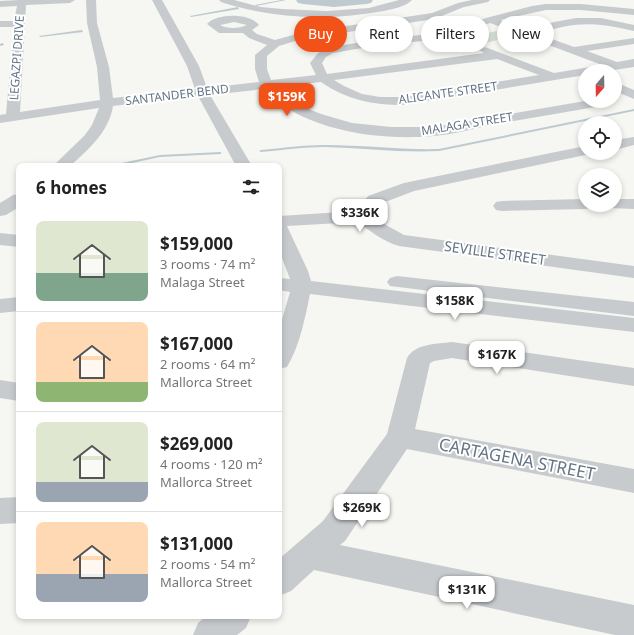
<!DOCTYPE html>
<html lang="en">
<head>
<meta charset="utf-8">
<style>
  body { margin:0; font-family:"Noto Sans",sans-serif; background:#f2f2f2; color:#222; height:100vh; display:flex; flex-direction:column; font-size:15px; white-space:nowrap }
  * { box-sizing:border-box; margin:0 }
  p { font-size:13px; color:#767676 }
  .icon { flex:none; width:22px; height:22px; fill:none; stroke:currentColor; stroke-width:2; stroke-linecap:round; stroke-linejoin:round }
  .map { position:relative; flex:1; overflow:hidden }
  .sheet { position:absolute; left:16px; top:163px; width:266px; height:456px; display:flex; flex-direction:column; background:#fff; border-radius:8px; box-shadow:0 2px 6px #0003 }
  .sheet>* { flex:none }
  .guide { position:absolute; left:294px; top:16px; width:280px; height:36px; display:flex; gap:8px }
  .needle { width:26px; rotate:200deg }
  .fabs { position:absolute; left:578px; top:64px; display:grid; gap:8px }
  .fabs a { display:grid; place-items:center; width:44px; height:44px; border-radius:50%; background:#fff; box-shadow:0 2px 6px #0003; font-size:20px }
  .price { position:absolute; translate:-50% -34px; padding:0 9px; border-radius:8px; background:#fff; color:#222; font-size:13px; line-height:26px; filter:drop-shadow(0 1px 2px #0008) }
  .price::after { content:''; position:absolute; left:50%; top:24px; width:12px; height:9px; margin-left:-6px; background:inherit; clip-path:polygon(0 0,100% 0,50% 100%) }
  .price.on { background:#f25117; color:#fff }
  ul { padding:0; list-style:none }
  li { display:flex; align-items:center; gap:12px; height:100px; padding:0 20px }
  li+li { border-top:1px solid #e0e0e0 }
  li span { display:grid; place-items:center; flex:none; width:112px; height:80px; border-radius:8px; color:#555 }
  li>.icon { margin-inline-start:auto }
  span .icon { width:48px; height:48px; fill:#fffc; stroke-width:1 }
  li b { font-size:17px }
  h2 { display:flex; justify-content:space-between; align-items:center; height:48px; padding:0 20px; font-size:17px }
  .chip { padding:0 14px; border-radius:18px; background:#fff; box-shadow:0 2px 6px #0003; font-size:14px; line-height:36px }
  .chip.on { background:#f25117; color:#fff }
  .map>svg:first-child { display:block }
  .green { fill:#d7dfd3 }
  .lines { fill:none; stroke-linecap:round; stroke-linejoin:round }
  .stream { fill:#becacf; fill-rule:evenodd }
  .river { fill:#becacf; fill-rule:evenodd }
  .street { fill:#c8cbce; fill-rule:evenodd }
  .labels { text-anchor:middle; stroke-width:4; stroke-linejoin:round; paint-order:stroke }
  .far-street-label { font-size:12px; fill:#637586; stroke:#fff }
  .street-label { font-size:14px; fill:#637586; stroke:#fff }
  .near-street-label { font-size:17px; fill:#637586; stroke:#fff }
</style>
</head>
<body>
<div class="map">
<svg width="634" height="635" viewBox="0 0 634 635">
  <rect width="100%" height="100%" fill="#f6f6f2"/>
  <!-- green -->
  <path class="green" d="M497,31L511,37L480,44L466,38Z"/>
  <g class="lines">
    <!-- stream -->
    <path class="stream" d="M281,0H286L256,6L255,5Z
      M238,7L239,9L191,17L190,16Z
      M82,30L83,32L40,37L39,36Z
      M3,43L4,45L0,46V44Z
      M634,109V111L439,151C401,153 363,148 325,147C304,147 283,150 261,152L259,151L261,150C283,148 304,145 325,145C363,145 401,150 439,149Z
      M220,152H221V154L160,157L118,166H110L112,165L160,155Z"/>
    <!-- river -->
    <path class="river" d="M296,0H373L371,3L366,4L334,7L303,4L298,3Z"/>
    <!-- street -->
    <path class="street" d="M19,0H75L70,3L26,5L20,112L100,100L97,67L87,23L86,0H96L97,23L109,67L113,98L195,89L187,66L152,0H162L199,66L207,88L259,82L255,69V55L267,45L249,38L243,33H219L207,24C217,13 250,13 259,25L252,30L257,34L275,40L300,33L432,13L458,3L472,0H490L488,2L464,7L434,19L302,39L279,46L267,56V69L271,80L316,75L310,63L318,53L326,48L374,40L449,32L486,18L532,6L546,4H581L634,9V15L581,10H546L500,20L528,30L554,22L576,18H601L634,25V31C596,22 575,21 538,34L574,47L634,38V44L587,51L617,62L634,59V67L607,71H585V75L404,105C373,105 347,100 321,82L277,87L304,107L321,114L352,123L391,127H434L585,101H614L612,104L607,105C572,111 537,117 502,123C480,127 457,134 434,136C380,141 302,131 264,89L210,95L252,166H236L198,96L113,106C109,132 88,150 70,166H53L85,135L92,125L99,108L0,123V115L6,114L14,27H0V21H14L17,6L0,7V1ZM234,22L247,25C239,29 227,29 220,25ZM490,23L602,65L554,73L485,47L479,50L484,53L327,74L322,63L326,57L333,53L374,46L451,38ZM497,59L539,75L404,97H380L362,94L344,86L334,80Z
      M219,0H234L261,7L282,9L327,11L369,8L399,0H412C405,7 392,9 384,11C330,21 273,19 221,2Z
      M615,82L634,90V99L615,91Z
      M634,137V145L615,150V140Z
      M585,146V153H591L590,154L414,191L380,204L372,215L386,225L404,235L634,266V278L399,246C384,242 370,231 358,222L287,226L308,271L311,281L634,318V332L310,294C305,318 300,345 287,367L279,369V330L290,292L279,290V278L290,279L279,250V216L357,211L368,196L404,183Z
      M19,194V207L6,215L0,216V203L13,195Z
      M585,199V205H593L591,208L585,209L502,211L496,210L493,206L496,202L502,201Z
      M615,199H634V209L609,208L607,205H615Z
      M0,233L19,235V247L0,245Z
      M397,276L634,302V316L390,286L387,282L390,278Z
      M19,297V311L0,313V299Z
      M452,342L634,368V386L452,358L434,361L430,363L415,429L634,469V493L407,449L345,541L340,545L634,605V635H615L314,570L291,591L279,596V559L323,521L387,434L407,358C416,343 437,344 452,342Z
      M0,380L19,383V401L0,398Z
      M19,497V523L0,524V498Z
      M206,616H251L246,628L237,635H193L198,623Z"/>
  </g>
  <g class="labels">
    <!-- far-street labels -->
    <g class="far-street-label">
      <text transform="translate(17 58) rotate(-86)" y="4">LEGAZPI DRIVE</text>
      <text transform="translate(448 93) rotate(-8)" y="4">ALICANTE STREET</text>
      <text transform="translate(177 95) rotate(-7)" y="4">SANTANDER BEND</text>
      <text transform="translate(467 124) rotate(-9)" y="4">MALAGA STREET</text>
    </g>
    <!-- street labels -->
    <g class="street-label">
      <text transform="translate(495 253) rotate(8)" y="5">SEVILLE STREET</text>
    </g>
    <!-- near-street labels -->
    <g class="near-street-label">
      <text transform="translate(517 459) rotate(11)" y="6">CARTAGENA STREET</text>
    </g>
  </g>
</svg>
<div class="fabs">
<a><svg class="needle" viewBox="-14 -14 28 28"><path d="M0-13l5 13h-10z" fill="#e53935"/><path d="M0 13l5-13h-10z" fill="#767676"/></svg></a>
<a><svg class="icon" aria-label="locate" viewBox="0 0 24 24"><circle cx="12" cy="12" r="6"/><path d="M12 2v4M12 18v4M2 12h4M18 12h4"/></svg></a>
<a><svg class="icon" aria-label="layers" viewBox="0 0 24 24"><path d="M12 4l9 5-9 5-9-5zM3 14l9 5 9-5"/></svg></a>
</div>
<b class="price on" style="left:287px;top:117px">$159K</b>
<b class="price" style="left:360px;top:233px">$336K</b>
<b class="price" style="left:455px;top:321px">$158K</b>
<b class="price" style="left:497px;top:375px">$167K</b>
<b class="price" style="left:362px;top:528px">$269K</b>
<b class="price" style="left:467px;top:610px">$131K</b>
<div class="guide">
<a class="chip on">Buy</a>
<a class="chip">Rent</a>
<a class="chip">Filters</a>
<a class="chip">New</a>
</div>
<section class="sheet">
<h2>6 homes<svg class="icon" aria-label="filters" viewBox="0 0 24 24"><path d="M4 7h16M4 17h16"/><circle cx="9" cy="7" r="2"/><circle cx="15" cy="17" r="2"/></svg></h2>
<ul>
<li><span style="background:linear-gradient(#dfe7d0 65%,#7fa58c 0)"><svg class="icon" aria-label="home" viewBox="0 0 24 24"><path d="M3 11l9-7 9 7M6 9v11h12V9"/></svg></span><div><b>$159,000</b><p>3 rooms · 74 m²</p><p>Malaga Street</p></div></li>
<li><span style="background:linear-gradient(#ffd9b3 75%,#8fb573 0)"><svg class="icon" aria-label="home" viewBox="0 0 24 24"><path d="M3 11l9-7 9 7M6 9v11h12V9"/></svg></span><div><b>$167,000</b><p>2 rooms · 64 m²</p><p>Mallorca Street</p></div></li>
<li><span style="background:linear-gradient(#dfe7d0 75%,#9aa5b1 0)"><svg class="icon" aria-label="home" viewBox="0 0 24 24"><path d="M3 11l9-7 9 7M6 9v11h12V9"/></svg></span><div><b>$269,000</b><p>4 rooms · 120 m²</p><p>Mallorca Street</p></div></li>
<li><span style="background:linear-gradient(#ffd9b3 65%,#9aa5b1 0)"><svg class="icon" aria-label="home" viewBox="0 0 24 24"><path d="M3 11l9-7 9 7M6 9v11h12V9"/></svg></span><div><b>$131,000</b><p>2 rooms · 54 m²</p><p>Mallorca Street</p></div></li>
</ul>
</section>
</div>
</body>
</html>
